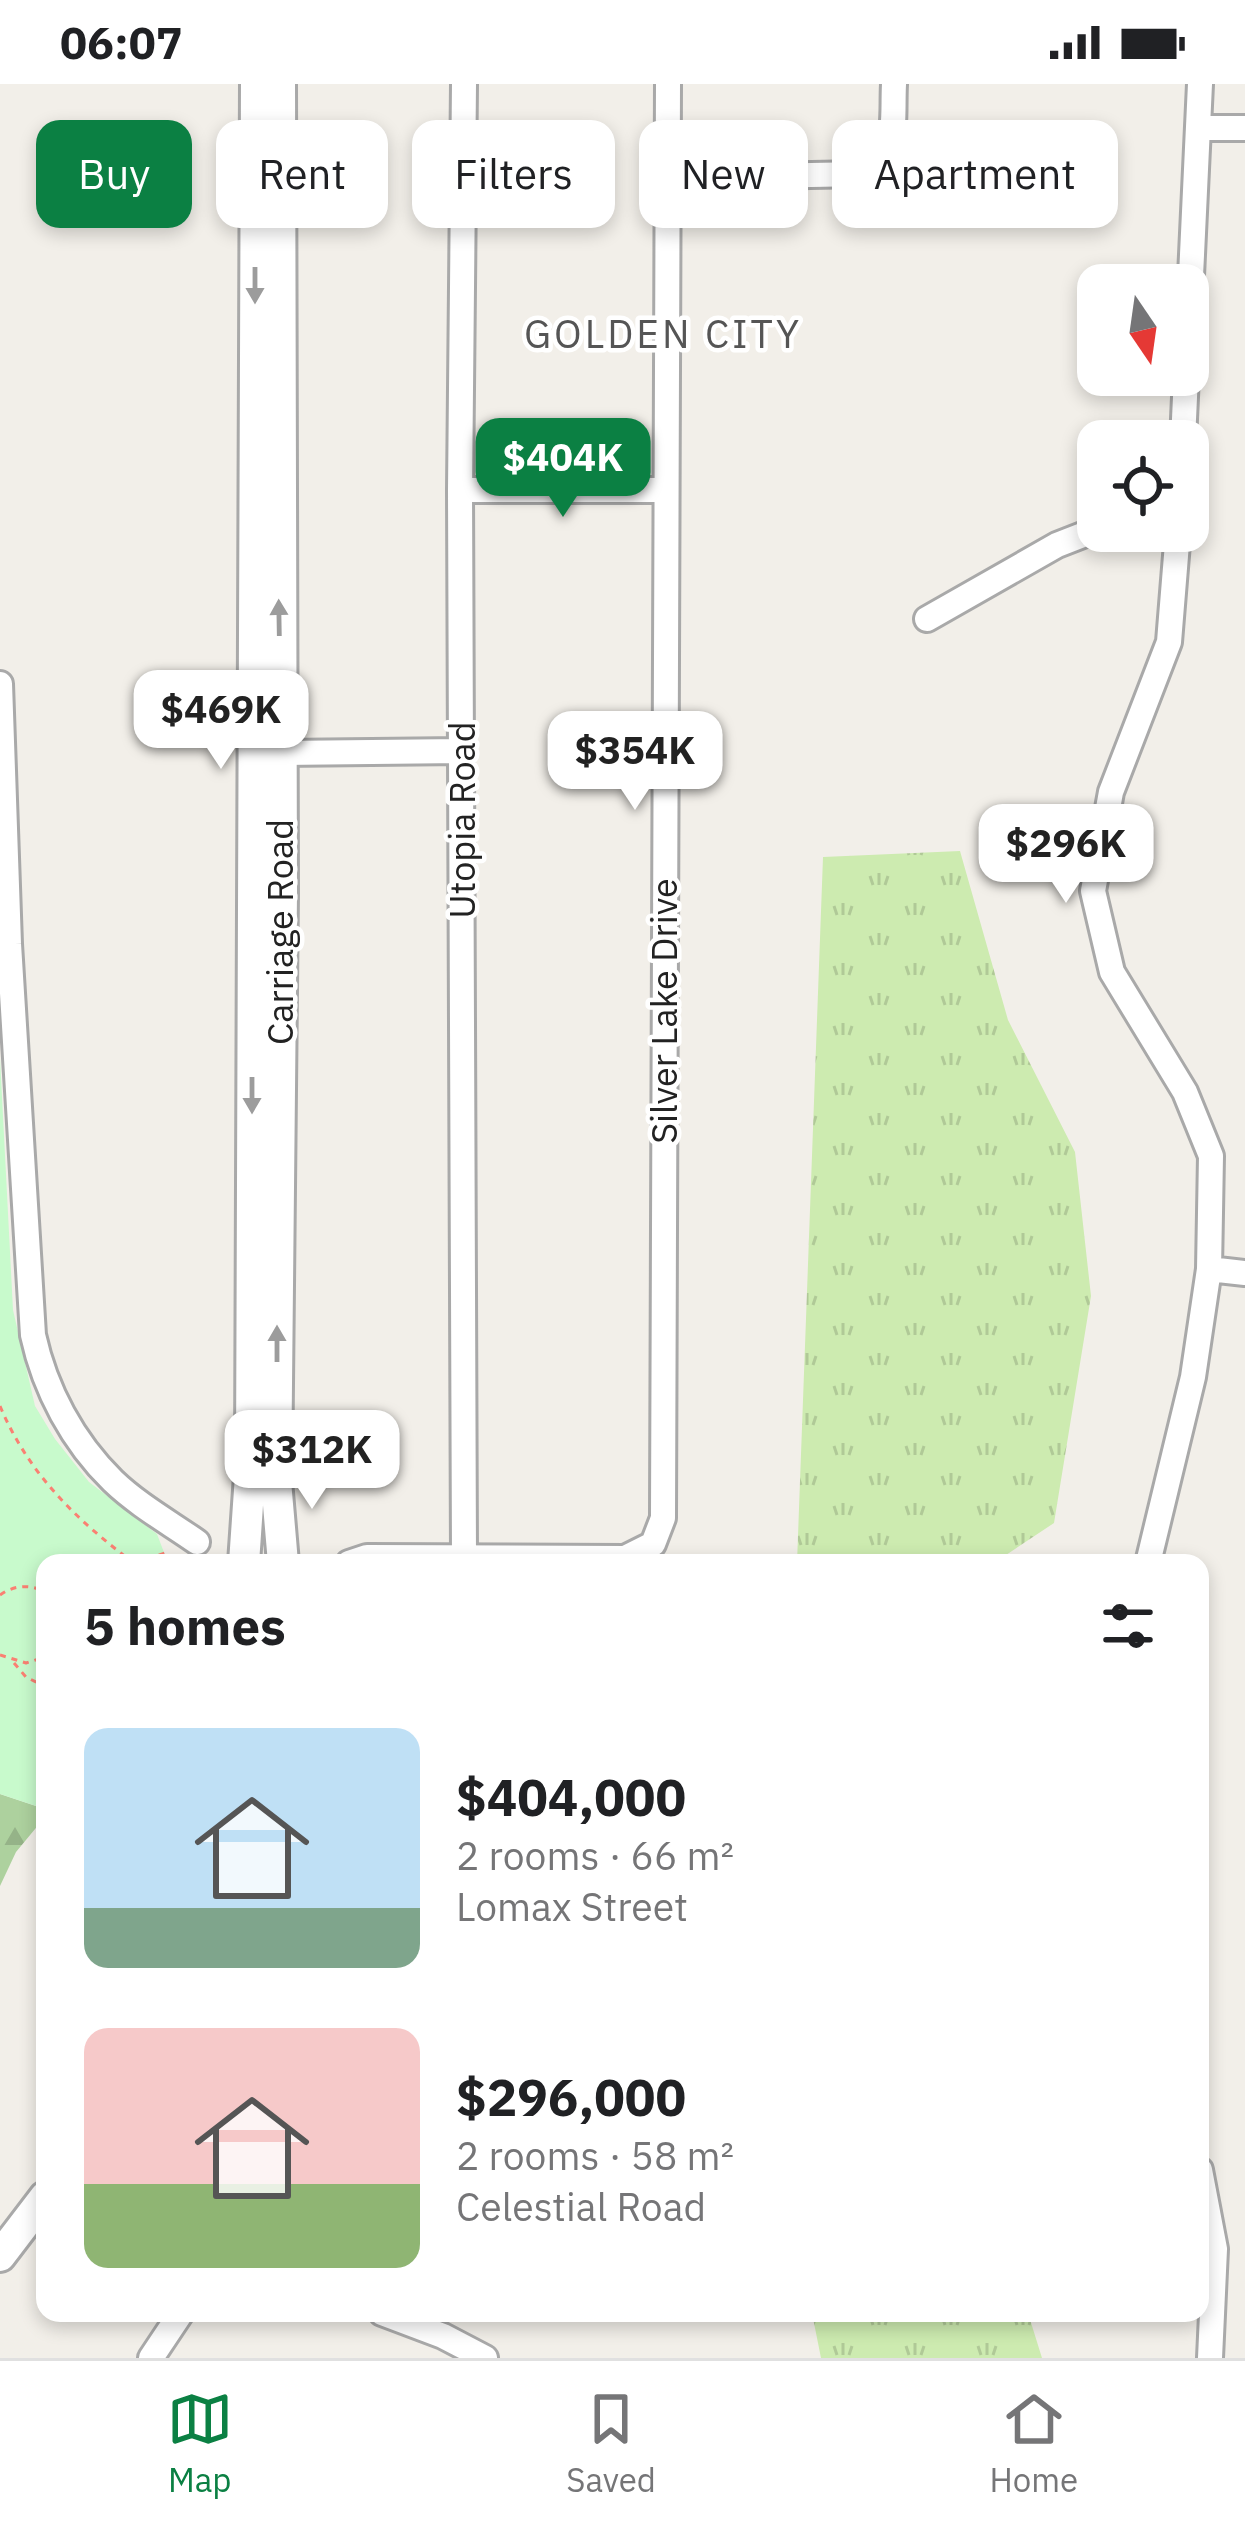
<!DOCTYPE html>
<html lang="en">
<head>
<meta charset="utf-8">
<style>
  body { margin:0; font-family:"IBM Plex Sans",sans-serif; background:#f6f6f6; color:#202124; height:100vh; display:flex; flex-direction:column; font-size:45px; white-space:nowrap }
  * { box-sizing:border-box; margin:0 }
  p { font-size:39px; color:#757577 }
  .icon { flex:none; width:66px; height:66px; fill:none; stroke:currentColor; stroke-width:2; stroke-linecap:round; stroke-linejoin:round }
  .map { position:relative; flex:1; overflow:hidden }
  .panel { position:absolute; left:36px; top:1470px; width:1173px; height:768px; display:flex; flex-direction:column; background:#fff; border-radius:24px; box-shadow:0 6px 18px #0003 }
  .panel>* { flex:none }
  .guide { position:absolute; left:36px; top:36px; width:1173px; height:108px; display:flex; gap:24px }
  .needle { width:78px; rotate:167deg }
  .controls { position:absolute; left:1077px; top:180px; display:grid; gap:24px }
  .controls a { display:grid; place-items:center; width:132px; height:132px; border-radius:24px; background:#fff; box-shadow:0 6px 18px #0003; font-size:60px }
  .price { position:absolute; translate:-50% -102px; padding:0 27px; border-radius:24px; background:#fff; color:#222; font-size:39px; line-height:78px; filter:drop-shadow(0 3px 6px #0008) }
  .price::after { content:''; position:absolute; left:50%; top:72px; width:36px; height:27px; margin-left:-18px; background:inherit; clip-path:polygon(0 0,100% 0,50% 100%) }
  .price.on { background:#0b8043; color:#fff }
  ul { padding:0; list-style:none }
  li { display:flex; align-items:center; gap:36px; height:300px; padding:0 48px }
  li span { display:grid; place-items:center; flex:none; width:336px; height:240px; border-radius:24px; color:#555 }
  li>.icon { margin-inline-start:auto }
  span .icon { width:144px; height:144px; fill:#fffc; stroke-width:1 }
  li b { font-size:51px }
  h2 { display:flex; justify-content:space-between; align-items:center; height:144px; padding:0 48px; font-size:51px }
  .tag { padding:0 42px; border-radius:24px; background:#fff; box-shadow:0 6px 18px #0003; font-size:42px; line-height:108px }
  .tag.on { background:#0b8043; color:#fff }
  .status { display:flex; justify-content:space-between; align-items:center; height:84px; padding:0 60px; background:#fff; direction:ltr }
  .status svg { height:33px; fill:currentColor }
  .menu { display:flex; justify-content:space-around; align-items:center; height:168px; border-top:3px solid #e0e0e0; background:#fff; font-size:33px; color:#757577 }
  .menu a { display:grid; justify-items:center; gap:6px }
  .menu .on { color:#0b8043 }
  .map>svg:first-child { display:block }
  .grass { fill:url(#grass-tufts) }
  .forest { fill:url(#forest-firs) }
  .park { fill:#c8facc }
  .lines { fill:none; stroke-linecap:round; stroke-linejoin:round }
  .minor-casing { stroke:#a9a9a9; stroke-width:30 }
  .tertiary-casing { stroke:#a9a9a9; stroke-width:36 }
  .path { stroke:#fa8072; stroke-width:3; stroke-dasharray:6 6; stroke-linecap:butt }
  .minor { stroke:#fff; stroke-width:24 }
  .tertiary { stroke:#fff; stroke-width:30 }
  .oneway { fill:#9c9c9c }
  .labels { text-anchor:middle; stroke-width:9; stroke-linejoin:round; paint-order:stroke }
  .street-label { font-size:36px; fill:#222; stroke:#fff }
  .neighbourhood-label { font-size:39px; letter-spacing:3px; fill:#555; stroke:#fff }
</style>
</head>
<body>
<div class="status"><b>06:07</b><svg viewBox="0 0 49 12"><path d="M0 12V9h3v3zM5 12V6h3v6zM10 12V3h3v9zM15 12V0h3v12zM26 1h20v11H26zM47 4h2v5h-2z"/></svg></div>
<div class="map">
<svg width="1245" height="2274" viewBox="0 0 1245 2274">
  <defs>
    <pattern id="grass-tufts" width="24" height="20" patternUnits="userSpaceOnUse" patternTransform="scale(3)"><rect width="24" height="20" fill="#cdebb0"/><path d="M3 7l-1-3M5 7V3M7 7l1-3M15 17l-1-3M17 17v-4M19 17l1-3" fill="none" stroke="#b0c997"/></pattern>
    <pattern id="forest-firs" width="22" height="20" patternUnits="userSpaceOnUse" patternTransform="scale(3)"><rect width="22" height="20" fill="#add19e"/><path d="M5 1l3.5 6h-7zM16 11l3.5 6h-7z" fill="#95b388"/></pattern>
  </defs>
  <rect width="100%" height="100%" fill="#f2efe9"/>
  <!-- grass -->
  <path class="grass" d="M960,767L1008,936L1075,1068L1091,1212L1054,1439L994,1479H797L823,773Z
    M812,2229H1028L1042,2274H821Z"/>
  <!-- forest -->
  <path class="forest" d="M0,1710L45,1725V1733L16,1768L0,1802Z"/>
  <!-- park -->
  <path class="park" d="M0,974L13,1226L35,1322L55,1355L89,1398L157,1450L168,1479H45V1725L0,1710Z"/>
  <g class="lines">
    <!-- minor casing -->
    <g class="minor-casing">
      <path id="minor" d="M464,0L460,406L464,1473
        M1198,44H1245
        M667,94L861,90C900,76 892,36 894,0
        M1188,256L1200,0
        M1183,357L1186,291
        M460,406H666
        M927,535L1057,461L1098,445
        M0,600L9,860L33,1251C45,1306 73,1358 113,1397C138,1421 170,1439 197,1458
        M281,669L462,667
        M1209,1185L1245,1189
        M349,1479L367,1473L625,1474L653,1460L663,1434L668,0
        M1148,1479L1193,1293L1209,1185L1211,1072L1185,1008L1112,888L1093,807L1111,708L1169,558L1178,447
        M1200,2086L1215,2165L1210,2274
        M382,2229L443,2252L485,2274
        M151,2274L181,2229"/>
    </g>
    <!-- tertiary casing -->
    <g class="tertiary-casing">
      <path id="tertiary" d="M280,0L282,809L276,1397L283,1479
        M244,1479L251,1377L256,0
        M0,2172L45,2113"/>
    </g>
    <!-- path -->
    <path class="path" d="M0,1322C28,1389 76,1436 134,1479
      M136,1479L168,1468
      M0,1511C14,1501 30,1500 45,1508
      M0,1571L26,1579L45,1573
      M14,1579L26,1593L44,1602"/>
    <!-- minor -->
    <use href="#minor" class="minor"/>
    <!-- tertiary -->
    <use href="#tertiary" class="tertiary"/>
  </g>
  <!-- one-way arrows -->
  <defs><path id="oneway-solid" d="M-6-.8H1V-3.2L6.5 0L1 3.2V.8H-6Z" transform="scale(3)"/></defs>
  <g class="oneway">
    <use href="#oneway-solid" transform="translate(255 201) rotate(90)"/>
    <use href="#oneway-solid" transform="translate(279 534) rotate(-91)"/>
    <use href="#oneway-solid" transform="translate(252 1011) rotate(90)"/>
    <use href="#oneway-solid" transform="translate(277 1260) rotate(-90)"/>
  </g>
  <g class="labels">
    <!-- street labels -->
    <g class="street-label">
      <text transform="translate(462 736) rotate(-90)" y="13">Utopia Road</text>
      <text transform="translate(280 848) rotate(-90)" y="13">Carriage Road</text>
      <text transform="translate(664 927) rotate(-90)" y="13">Silver Lake Drive</text>
    </g>
    <!-- neighbourhood labels -->
    <g class="neighbourhood-label">
      <text x="663" y="264">GOLDEN CITY</text>
    </g>
  </g>
</svg>
<div class="controls">
<a><svg class="needle" viewBox="-14 -14 28 28"><path d="M0-13l5 13h-10z" fill="#e53935"/><path d="M0 13l5-13h-10z" fill="#757577"/></svg></a>
<a><svg class="icon" aria-label="locate" viewBox="0 0 24 24"><circle cx="12" cy="12" r="6"/><path d="M12 2v4M12 18v4M2 12h4M18 12h4"/></svg></a>
</div>
<b class="price on" style="left:563px;top:436px">$404K</b>
<b class="price" style="left:221px;top:688px">$469K</b>
<b class="price" style="left:635px;top:729px">$354K</b>
<b class="price" style="left:1066px;top:822px">$296K</b>
<b class="price" style="left:312px;top:1428px">$312K</b>
<div class="guide">
<a class="tag on">Buy</a>
<a class="tag">Rent</a>
<a class="tag">Filters</a>
<a class="tag">New</a>
<a class="tag">Apartment</a>
</div>
<section class="panel">
<h2>5 homes<svg class="icon" aria-label="filters" viewBox="0 0 24 24"><path d="M4 7h16M4 17h16"/><circle cx="9" cy="7" r="2"/><circle cx="15" cy="17" r="2"/></svg></h2>
<ul>
<li><span style="background:linear-gradient(#bfe0f5 75%,#7fa58c 0)"><svg class="icon" aria-label="home" viewBox="0 0 24 24"><path d="M3 11l9-7 9 7M6 9v11h12V9"/></svg></span><div><b>$404,000</b><p>2 rooms · 66 m²</p><p>Lomax Street</p></div></li>
<li><span style="background:linear-gradient(#f6c9c9 65%,#8fb573 0)"><svg class="icon" aria-label="home" viewBox="0 0 24 24"><path d="M3 11l9-7 9 7M6 9v11h12V9"/></svg></span><div><b>$296,000</b><p>2 rooms · 58 m²</p><p>Celestial Road</p></div></li>
</ul>
</section>
</div>
<nav class="menu">
<a class="on"><svg class="icon" aria-label="map" viewBox="0 0 24 24"><path d="M3 6l6-2 6 2 6-2v14l-6 2-6-2-6 2zM9 4v14M15 6v14"/></svg>Map</a>
<a><svg class="icon" aria-label="saved" viewBox="0 0 24 24"><path d="M7 4h10v16l-5-4-5 4z"/></svg>Saved</a>
<a><svg class="icon" aria-label="home" viewBox="0 0 24 24"><path d="M3 11l9-7 9 7M6 9v11h12V9"/></svg>Home</a>
</nav>
</body>
</html>
